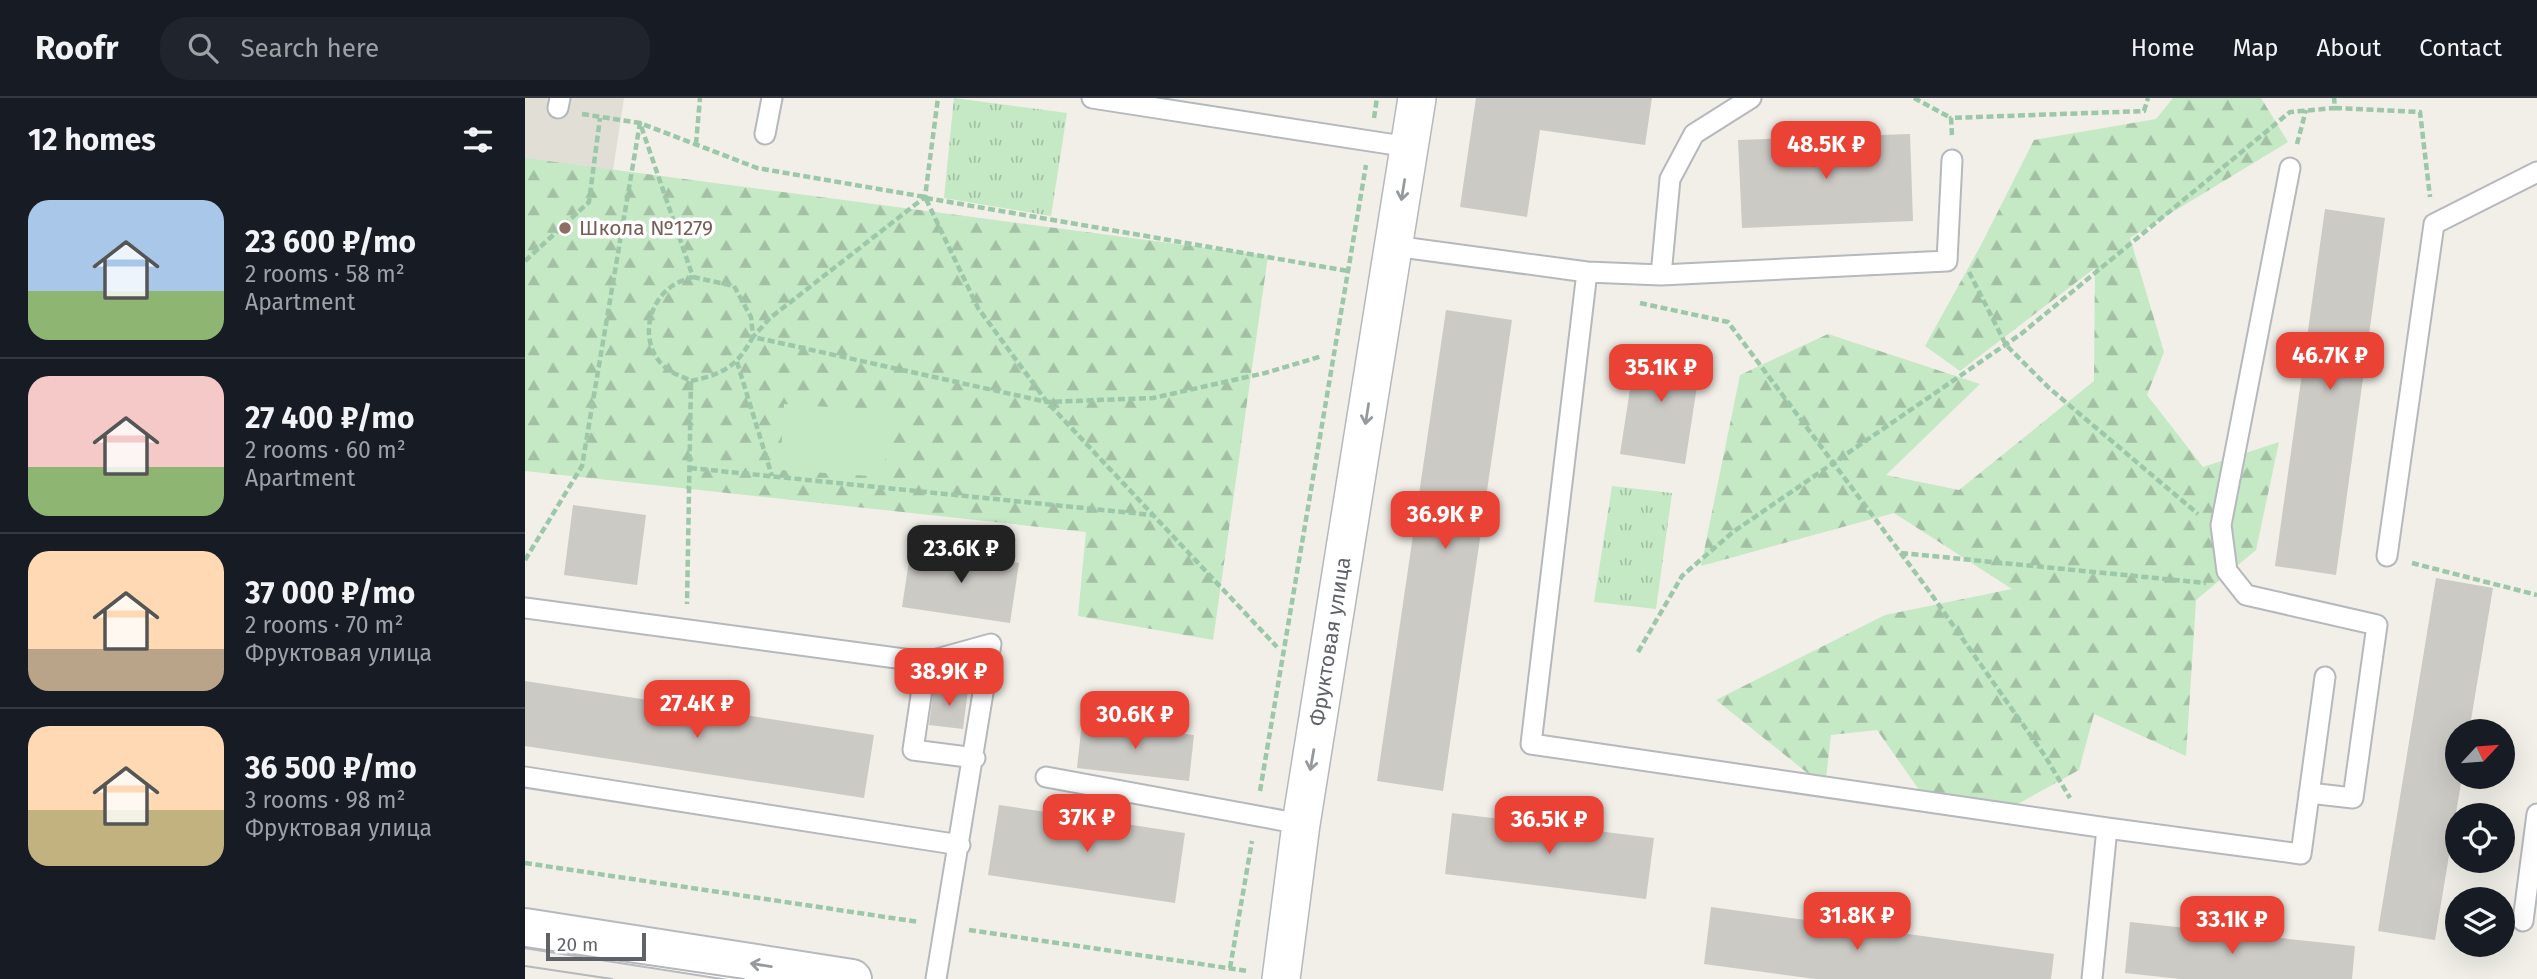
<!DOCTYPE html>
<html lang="en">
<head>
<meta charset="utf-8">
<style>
  body { margin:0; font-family:"Fira Sans",sans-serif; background:#20242c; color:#f1f3f6; height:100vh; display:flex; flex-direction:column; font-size:26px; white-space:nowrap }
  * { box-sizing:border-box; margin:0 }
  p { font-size:23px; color:#9ea1a6 }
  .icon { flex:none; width:38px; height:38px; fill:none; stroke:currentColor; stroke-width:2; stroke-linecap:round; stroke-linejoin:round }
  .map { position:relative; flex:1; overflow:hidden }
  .side { display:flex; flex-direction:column; background:#171b24; width:525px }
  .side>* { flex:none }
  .needle { width:46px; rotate:64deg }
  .controls { position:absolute; left:1920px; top:621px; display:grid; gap:14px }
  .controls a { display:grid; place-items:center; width:70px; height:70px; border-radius:50%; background:#171b24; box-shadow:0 7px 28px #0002; font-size:35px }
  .scale { position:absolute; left:21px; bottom:18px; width:100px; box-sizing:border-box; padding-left:7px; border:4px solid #5f6368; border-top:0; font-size:19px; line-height:24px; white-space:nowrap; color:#5f6368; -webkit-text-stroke:5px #fff; paint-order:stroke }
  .price { position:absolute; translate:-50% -60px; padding:0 16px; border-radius:14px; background:#ea4335; color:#fff; font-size:23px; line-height:46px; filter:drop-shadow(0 2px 4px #0008) }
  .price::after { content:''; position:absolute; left:50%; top:42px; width:21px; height:16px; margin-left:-10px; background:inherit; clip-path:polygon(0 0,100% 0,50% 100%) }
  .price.active { background:#222; color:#fff }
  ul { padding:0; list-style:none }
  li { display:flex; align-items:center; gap:21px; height:175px; padding:0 28px }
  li+li { border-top:2px solid #363941 }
  li span { display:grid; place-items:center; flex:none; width:196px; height:140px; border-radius:21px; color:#555 }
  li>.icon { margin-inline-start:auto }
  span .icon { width:84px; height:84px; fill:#fffc; stroke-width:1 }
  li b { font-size:30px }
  h2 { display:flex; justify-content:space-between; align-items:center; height:84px; padding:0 28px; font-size:30px }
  header { display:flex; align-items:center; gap:42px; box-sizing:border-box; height:98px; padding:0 35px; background:#171b24; border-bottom:2px solid #363941 }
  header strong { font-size:33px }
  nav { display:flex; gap:38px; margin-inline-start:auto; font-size:24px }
  .search { width:490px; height:63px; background:#20242c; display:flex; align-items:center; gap:18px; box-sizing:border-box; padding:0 24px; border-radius:28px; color:#9ea1a6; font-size:26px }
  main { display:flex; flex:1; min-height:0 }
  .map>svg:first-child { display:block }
  .education { fill:#e1ded6 }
  .forest { fill:url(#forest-firs) }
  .park { fill:url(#park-tufts) }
  .pitch { fill:#c5e8c5 }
  .building { fill:#cccac5 }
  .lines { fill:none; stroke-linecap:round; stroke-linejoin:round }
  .lane-casing { stroke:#b5b8bc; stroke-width:23 }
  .street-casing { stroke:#b5b8bc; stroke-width:40 }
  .secondary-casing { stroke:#b6babf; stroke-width:42 }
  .path { stroke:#9cc7a9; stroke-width:4.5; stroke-dasharray:7 3.5; stroke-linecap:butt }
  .lane { stroke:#fff; stroke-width:19 }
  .street { stroke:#fff; stroke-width:37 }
  .secondary { stroke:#fff; stroke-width:38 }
  .tram { stroke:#b6b7b8; stroke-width:2 }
  .oneway { stroke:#979a9d }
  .education-dot { fill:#8d6e63; stroke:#fff; stroke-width:2.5 }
  .labels { text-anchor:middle; stroke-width:7; stroke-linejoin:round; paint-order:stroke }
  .education-label { font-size:21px; fill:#785e54; stroke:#fff; text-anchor:start }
  .street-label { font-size:21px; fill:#5f6368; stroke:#fff }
</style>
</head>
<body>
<header>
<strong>Roofr</strong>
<div class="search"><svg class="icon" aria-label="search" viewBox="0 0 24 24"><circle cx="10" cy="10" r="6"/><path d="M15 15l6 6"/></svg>Search here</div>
<nav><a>Home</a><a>Map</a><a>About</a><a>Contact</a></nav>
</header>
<main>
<section class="side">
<h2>12 homes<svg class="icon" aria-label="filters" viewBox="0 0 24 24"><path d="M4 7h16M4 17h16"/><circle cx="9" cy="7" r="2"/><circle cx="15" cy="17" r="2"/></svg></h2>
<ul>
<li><span style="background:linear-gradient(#a9c7e8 65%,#8fb573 0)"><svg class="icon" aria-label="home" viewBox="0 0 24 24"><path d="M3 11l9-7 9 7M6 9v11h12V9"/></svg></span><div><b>23 600 ₽/mo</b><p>2 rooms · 58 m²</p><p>Apartment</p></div></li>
<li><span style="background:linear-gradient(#f6c9c9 65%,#8fb573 0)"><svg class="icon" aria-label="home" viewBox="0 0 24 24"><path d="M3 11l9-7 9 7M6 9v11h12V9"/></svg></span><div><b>27 400 ₽/mo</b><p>2 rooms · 60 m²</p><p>Apartment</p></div></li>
<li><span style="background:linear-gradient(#ffd9b3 70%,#b9a48a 0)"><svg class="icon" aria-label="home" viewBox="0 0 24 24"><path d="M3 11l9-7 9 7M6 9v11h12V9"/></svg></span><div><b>37 000 ₽/mo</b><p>2 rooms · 70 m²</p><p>Фруктовая улица</p></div></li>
<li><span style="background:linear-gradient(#ffd9b3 60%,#c2b280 0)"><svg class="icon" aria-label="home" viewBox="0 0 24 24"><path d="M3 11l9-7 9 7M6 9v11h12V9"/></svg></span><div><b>36 500 ₽/mo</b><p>3 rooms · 98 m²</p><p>Фруктовая улица</p></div></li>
</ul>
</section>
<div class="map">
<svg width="2012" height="881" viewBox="0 0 2012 881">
  <defs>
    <pattern id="forest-firs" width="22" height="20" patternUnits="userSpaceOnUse" patternTransform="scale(1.75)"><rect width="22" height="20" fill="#c5e8c5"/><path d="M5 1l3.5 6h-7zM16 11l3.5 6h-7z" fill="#a3c0a4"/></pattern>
    <pattern id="park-tufts" width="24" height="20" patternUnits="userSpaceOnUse" patternTransform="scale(1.75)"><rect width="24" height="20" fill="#c5e8c5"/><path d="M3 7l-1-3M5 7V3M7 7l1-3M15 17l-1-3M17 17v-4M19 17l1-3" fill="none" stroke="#a3c0a4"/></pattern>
  </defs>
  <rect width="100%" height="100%" fill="#f1efe8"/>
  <!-- education -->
  <path class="education" d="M0,0H99L63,237L0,362Z"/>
  <!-- forest -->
  <path class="forest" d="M1648,0H1736L1763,44L1605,140L1639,254L1622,297L1678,369L1754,344L1731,452L1671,502L1661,658L1569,616L1554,672L1469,719L1395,693L1352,632L1306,637L1300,689L1191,602L1360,517L1487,491L1369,415L1176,468L1215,277L1303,236L1455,286L1361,377L1434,392L1569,283L1570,170L1435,273L1400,248L1456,147L1509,42L1631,21Z
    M0,60L743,158L688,542L553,518L561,434L0,373Z"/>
  <!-- park -->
  <path class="park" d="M429,0L542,15L526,118L419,100Z
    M1087,388L1147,395L1131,511L1069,504Z"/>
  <!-- pitch -->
  <path class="pitch" d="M259,306L364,313L359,379L255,372Z"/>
  <!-- building -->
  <path class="building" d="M951,0H1127L1120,47L1015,32L1002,119L935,109Z
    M1385,36L1388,123L1217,130L1213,42Z
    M1800,111L1860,120L1811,477L1750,468Z
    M921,212L987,222L918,693L852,683Z
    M1112,246L1177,256L1160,366L1095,356Z
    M48,407L121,417L112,487L39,477Z
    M386,450L494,465L485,525L377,509Z
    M1911,480L1968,490L1944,634H1932V679H1937L1910,842L1853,833Z
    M0,583L349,637L339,700L0,648Z
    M409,588L443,592L438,631L404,627Z
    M557,624L669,637L664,683L552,670Z
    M474,707L660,735L650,805L463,777Z
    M927,715L1129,740L1121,801L920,776Z
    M1186,809L1529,856L1526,881H1290L1179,866Z
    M1605,824L1830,848L1827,881H1655L1600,875Z"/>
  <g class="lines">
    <!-- lane casing -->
    <g class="lane-casing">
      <path id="lane" d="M567,0L884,49
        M33,10L35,0
        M240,36L247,0
        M1765,70L1696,427L1702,473L1721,497L1852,527L1828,700L1784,695
        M869,148L1062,174L1136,177L1422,163L1427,62
        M1062,174L1006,646L1582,730L1567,881
        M1136,177L1145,81L1169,36L1226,0
        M1862,458L1909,126L2012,74
        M0,510L401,564L466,546L411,881
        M401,564L388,652L450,660
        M0,679L435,747
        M521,679L776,726
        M1582,730L1776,756L1800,579
        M1998,823L2012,716"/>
    </g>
    <!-- street casing -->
    <g class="street-casing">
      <g id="street">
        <path id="s1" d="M756,881L776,726L892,0"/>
      </g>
    </g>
    <!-- secondary casing -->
    <g class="secondary-casing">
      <path id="secondary" d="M0,830L327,881"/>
    </g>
    <!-- path -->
    <path class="path" d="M1389,0L1426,20
      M1810,10L1895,14L1905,99
      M57,16L115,25L232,70L400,99L453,210L522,304L752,549
      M849,20L852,0
      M1427,37L1426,20L1619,13L1623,0
      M171,46L175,0
      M1772,46L1781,12
      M401,100L823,173
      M0,163L64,104L75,20
      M1444,174L1481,247L1524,290L1673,416
      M168,179L209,188L226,219L228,239L245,220L400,99L413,0
      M1115,205L1203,224L1404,493L1520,658L1545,700
      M212,264L247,378
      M166,283C199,276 212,268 228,239L522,304L628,300L740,275L797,258
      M165,370L627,417
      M1376,455L1681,485
      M0,462L57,368L115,25L168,179C161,181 153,184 147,188C120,207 115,249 141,270C148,276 159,279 166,283L162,506
      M1887,465L2012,497
      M1113,554L1157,478L1208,434L1496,236L1765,14L1810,10L1809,0
      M735,693L841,67
      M0,765L394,824
      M444,832L723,873
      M705,870L727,743"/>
    <!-- lane -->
    <use href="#lane" class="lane"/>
    <!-- street -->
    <use href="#street" class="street"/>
    <!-- secondary -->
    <use href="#secondary" class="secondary"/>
    <!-- tram -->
    <path class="tram" d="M0,849L219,881
      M0,868L87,881"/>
  </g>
  <!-- one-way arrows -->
  <defs><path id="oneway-shaft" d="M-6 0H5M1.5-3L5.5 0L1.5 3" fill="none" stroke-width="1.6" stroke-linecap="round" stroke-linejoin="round" transform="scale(1.75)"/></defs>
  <g class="oneway">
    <use href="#oneway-shaft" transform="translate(878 92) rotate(99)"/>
    <use href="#oneway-shaft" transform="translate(842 316) rotate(99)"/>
    <use href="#oneway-shaft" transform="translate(787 662) rotate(100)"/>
    <use href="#oneway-shaft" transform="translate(236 867) rotate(-171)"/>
  </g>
  <!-- markers -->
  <circle class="education-dot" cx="40" cy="130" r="7"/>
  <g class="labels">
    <!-- education labels -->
    <g class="education-label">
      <text x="54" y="137">Школа №1279</text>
    </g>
    <!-- street labels -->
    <g class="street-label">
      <text dy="7" stroke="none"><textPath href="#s1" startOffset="341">Фруктовая улица</textPath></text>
    </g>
  </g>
</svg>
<div class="controls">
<a><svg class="needle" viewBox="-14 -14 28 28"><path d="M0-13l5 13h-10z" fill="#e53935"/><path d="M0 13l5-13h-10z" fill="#9ea1a6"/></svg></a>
<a><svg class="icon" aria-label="locate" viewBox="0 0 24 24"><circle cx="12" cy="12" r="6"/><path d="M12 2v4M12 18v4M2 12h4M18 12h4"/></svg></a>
<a><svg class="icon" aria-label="layers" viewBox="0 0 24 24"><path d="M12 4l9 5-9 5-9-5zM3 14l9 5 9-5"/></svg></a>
</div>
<div class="scale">20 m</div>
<b class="price" style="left:1301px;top:83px">48.5K ₽</b>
<b class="price" style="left:1805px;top:294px">46.7K ₽</b>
<b class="price" style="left:1136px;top:306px">35.1K ₽</b>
<b class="price" style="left:920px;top:453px">36.9K ₽</b>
<b class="price active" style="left:436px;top:487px">23.6K ₽</b>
<b class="price" style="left:424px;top:610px">38.9K ₽</b>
<b class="price" style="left:172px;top:642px">27.4K ₽</b>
<b class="price" style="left:610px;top:653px">30.6K ₽</b>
<b class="price" style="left:562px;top:756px">37K ₽</b>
<b class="price" style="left:1024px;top:758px">36.5K ₽</b>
<b class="price" style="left:1332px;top:854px">31.8K ₽</b>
<b class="price" style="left:1707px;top:858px">33.1K ₽</b>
</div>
</main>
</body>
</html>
